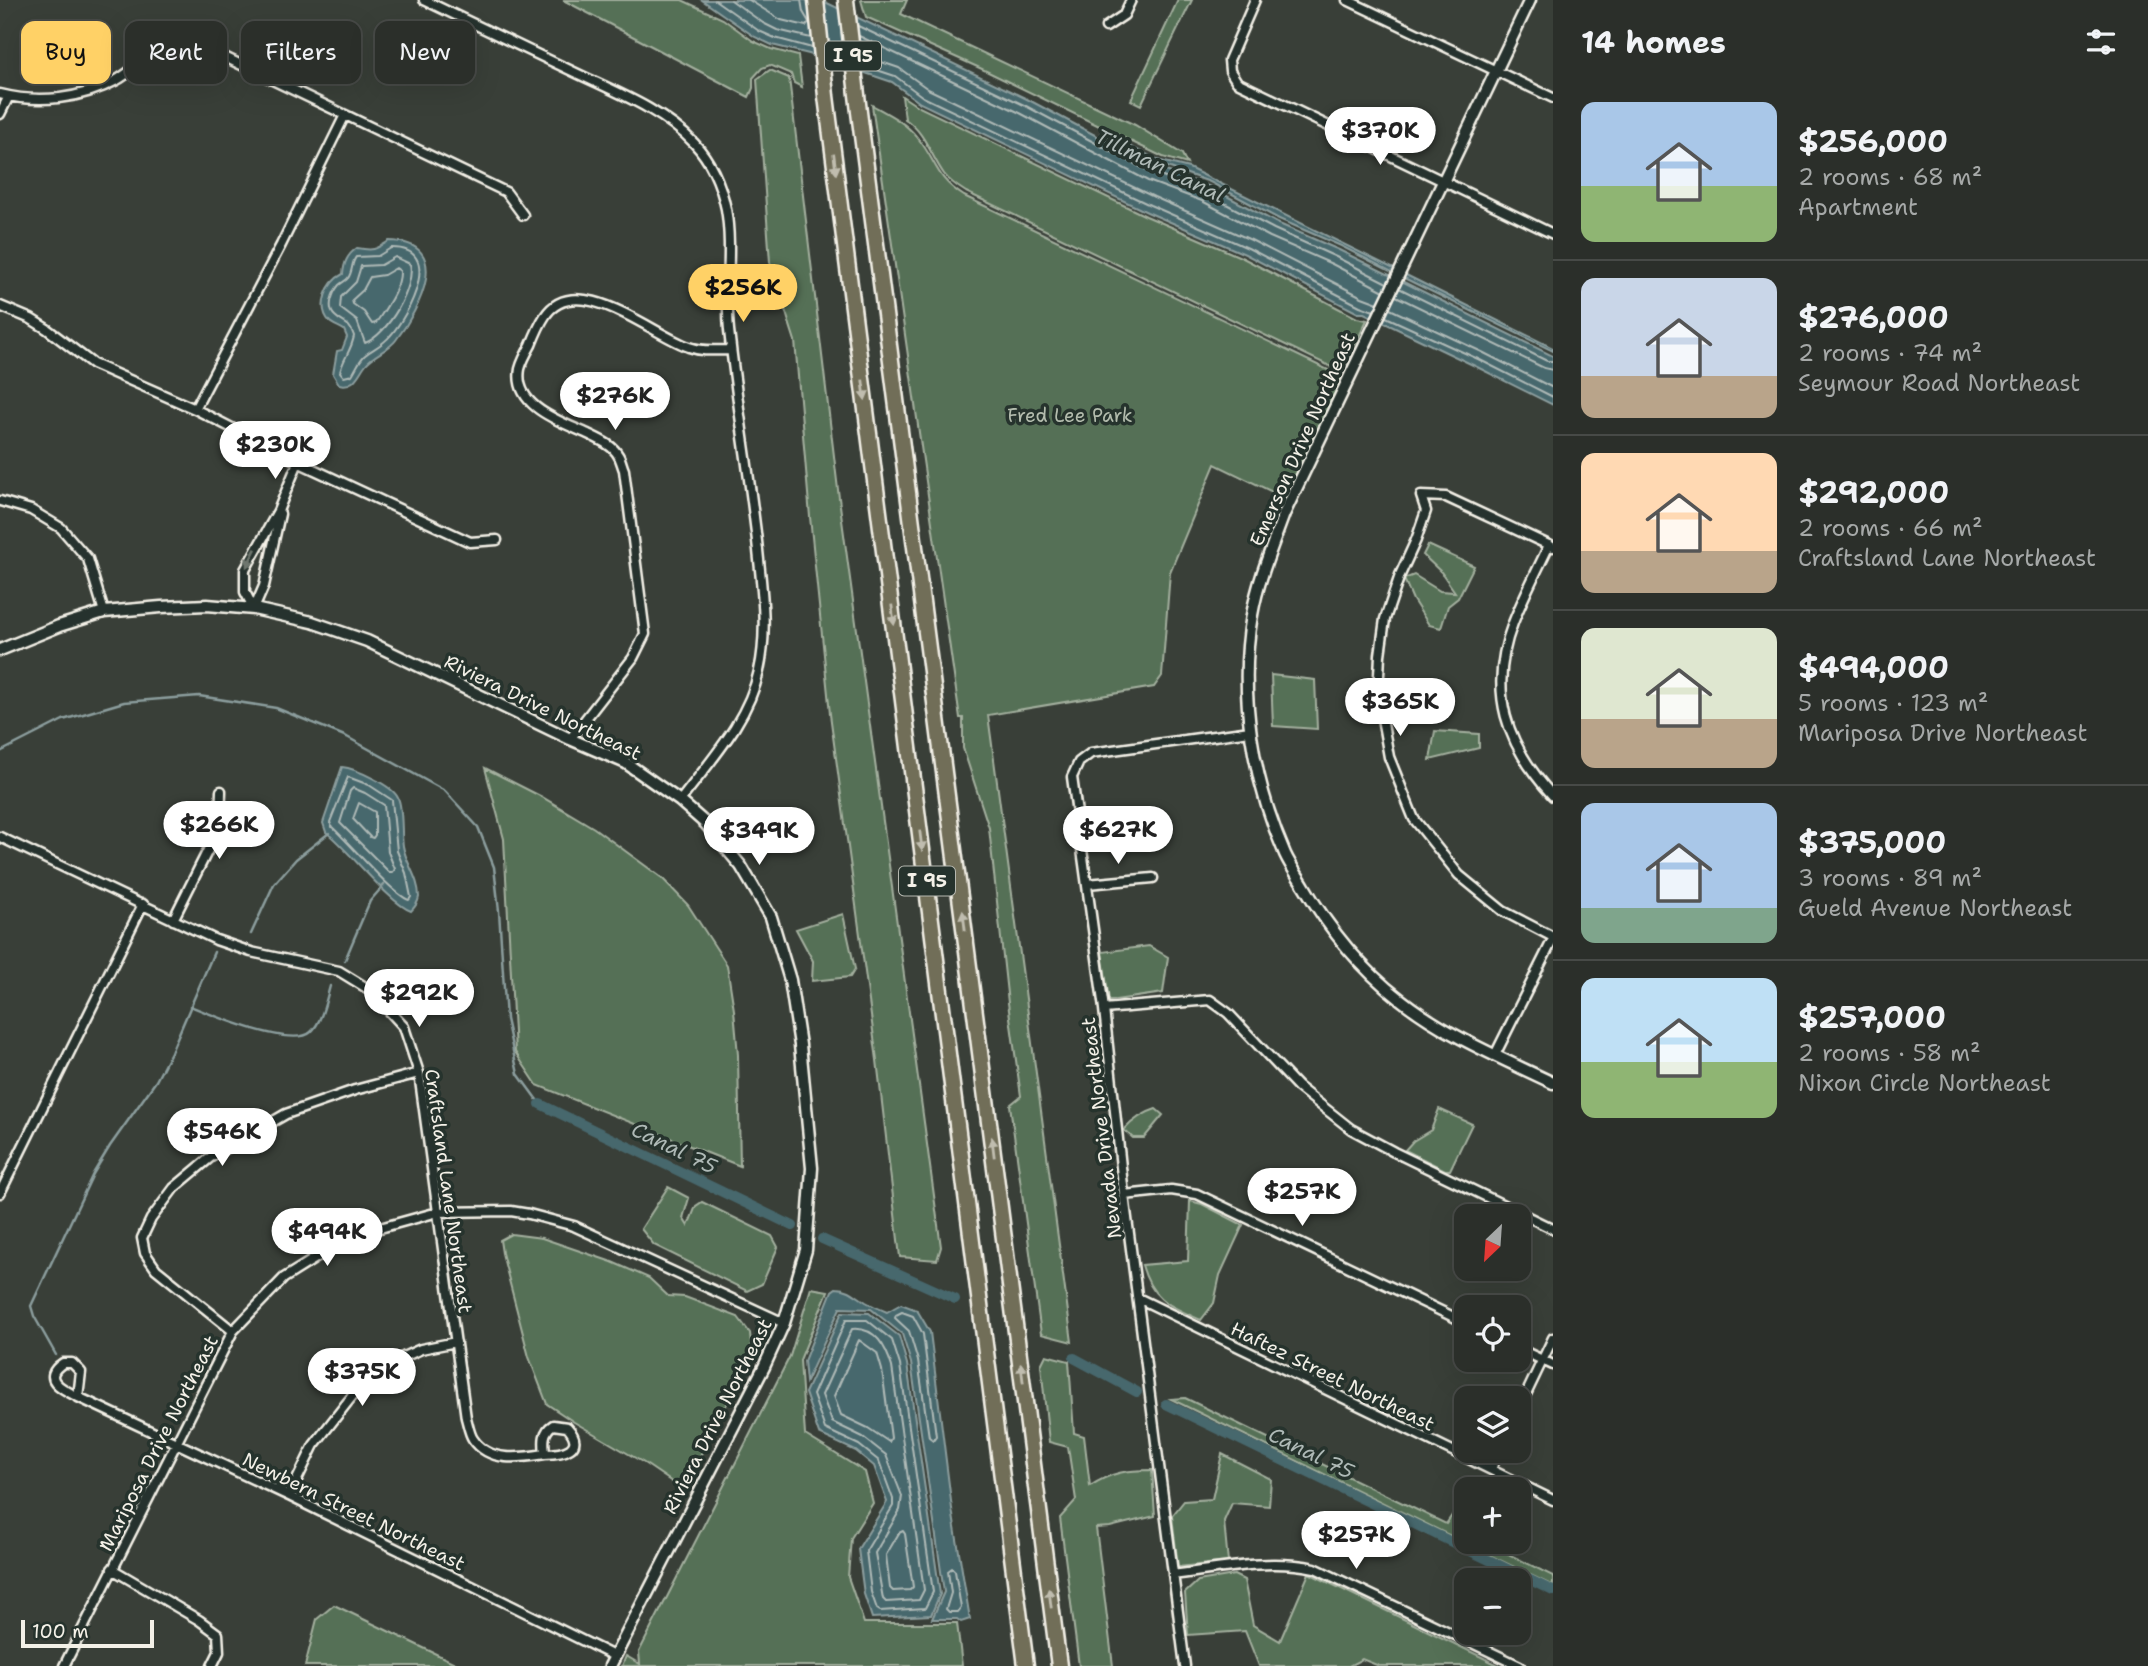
<!DOCTYPE html>
<html lang="en">
<head>
<meta charset="utf-8">
<style>
  body { margin:0; font-family:"Shantell Sans",sans-serif; background:#373b36; color:#f1f3f6; height:100vh; display:flex; flex-direction:column; font-size:26px; white-space:nowrap }
  * { box-sizing:border-box; margin:0 }
  p { font-size:23px; color:#a6a9a8 }
  .icon { flex:none; width:38px; height:38px; fill:none; stroke:currentColor; stroke-width:2; stroke-linecap:round; stroke-linejoin:round }
  .map { position:relative; flex:1; overflow:hidden }
  .details { display:flex; flex-direction:column; background:#2b2f2a; width:595px }
  .details>* { flex:none }
  .banner { position:absolute; left:21px; top:21px; width:665px; height:63px; display:flex; gap:14px }
  .needle { width:46px; rotate:205deg }
  .controls { position:absolute; left:1454px; top:1204px; display:grid; gap:14px }
  .controls a { display:grid; place-items:center; width:77px; height:77px; border-radius:14px; background:#2b2f2a; box-shadow:0 7px 28px #0002,0 0 0 2px #474a47; font-size:35px }
  .scale { position:absolute; left:21px; bottom:18px; width:133px; box-sizing:border-box; padding-left:7px; border:4px solid #f4f1e8; border-top:0; font-size:19px; line-height:24px; white-space:nowrap; color:#f4f1e8; -webkit-text-stroke:5px #26332d; paint-order:stroke }
  .price { position:absolute; translate:-50% -60px; padding:0 16px; border-radius:24px; background:#fff; color:#222; font-size:23px; line-height:46px; filter:drop-shadow(0 2px 4px #0008) }
  .price::after { content:''; position:absolute; left:50%; top:42px; width:21px; height:16px; margin-left:-10px; background:inherit; clip-path:polygon(0 0,100% 0,50% 100%) }
  .price.current { background:#ffd166; color:#111 }
  ul { padding:0; list-style:none }
  li { display:flex; align-items:center; gap:21px; height:175px; padding:0 28px }
  li+li { border-top:2px solid #474a47 }
  li span { display:grid; place-items:center; flex:none; width:196px; height:140px; border-radius:14px; color:#555 }
  li>.icon { margin-inline-start:auto }
  span .icon { width:84px; height:84px; fill:#fffc; stroke-width:1 }
  li b { font-size:30px }
  h2 { display:flex; justify-content:space-between; align-items:center; height:84px; padding:0 28px; font-size:30px }
  .pill { padding:0 24px; border-radius:14px; background:#2b2f2a; box-shadow:0 7px 28px #0002,0 0 0 2px #474a47; font-size:24px; line-height:63px }
  .pill.current { background:#ffd166; color:#111 }
  main { display:flex; flex:1; min-height:0 }
  .map>svg:first-child { display:block }
  .green { fill:#557056; stroke:#a4b09f; stroke-width:2 }
  .water { fill:#47676d; stroke:#8c9e9e; stroke-width:2 }
  .lines { fill:none; stroke-linecap:round; stroke-linejoin:round }
  .shore { stroke:#afbab7; stroke-width:2 }
  .stream { stroke:#8c9e9e; stroke-width:2.5 }
  .canal { stroke:#47676d; stroke-width:10 }
  .minor-casing { stroke:#f4f1e8; stroke-width:13 }
  .tertiary-casing { stroke:#f4f1e8; stroke-width:15 }
  .motorway-casing { stroke:#f4f1e8; stroke-width:19 }
  .minor { stroke:#26332d; stroke-width:8 }
  .tertiary { stroke:#26332d; stroke-width:10 }
  .motorway { stroke:#716e59; stroke-width:14 }
  .oneway { fill:#c0bdaf }
  .oneway2 { fill:#6e766e }
  .labels { text-anchor:middle; stroke-width:7; stroke-linejoin:round; paint-order:stroke }
  .shield { fill:#26332d; stroke:#b6b8b0; stroke-width:2 }
  .shield-label { font-size:18px; font-weight:bold; fill:#f4f1e8 }
  .park-label { font-size:19px; fill:#b4bdae; stroke:#26332d }
  .street-label { font-size:19px; fill:#f4f1e8; stroke:#26332d }
  .water-label { font-size:21px; font-style:italic; fill:#afbab7; stroke:#26332d }
</style>
</head>
<body>
<main>
<div class="map">
<svg width="1553" height="1666" viewBox="0 0 1553 1666">
  <rect width="100%" height="100%" fill="#393f38"/>
  <filter id="ink" filterUnits="userSpaceOnUse"><feTurbulence type="fractalNoise" baseFrequency=".0143" numOctaves="2"/><feDisplacementMap in="SourceGraphic" scale="14" xChannelSelector="R" yChannelSelector="G"/><feConvolveMatrix kernelMatrix="1 2 1 2 8 2 1 2 1" color-interpolation-filters="sRGB"/></filter>
  <g filter="url(#ink)">
    <!-- green -->
    <path class="green" d="M563,0H682L723,19L753,41L771,49L798,56L802,87L794,83L791,74L770,65L762,68L753,78V88L749,97Z
      M861,0H907L901,14L1135,125L1182,154L1187,164L1163,157L982,69L866,17Z
      M1178,0H1192L1141,105L1131,100Z
      M770,70L789,78L839,498L941,1247L937,1260L900,1257L877,1060L830,714L810,517L795,341L770,262L757,79Z
      M902,96L917,106L1146,216L1243,258L1357,318L1367,320L1342,372L966,192C958,187 950,182 944,174C931,156 925,132 905,119Z
      M872,105C888,114 905,122 917,137C937,161 934,177 964,196L1347,379L1289,500L1215,464L1170,572L1162,676L1154,687L988,715L1072,1342L1041,1334L1010,1105L1021,1096L1008,1003L989,828L963,748V718H960Z
      M1428,545L1474,566L1458,598L1448,606L1441,628L1429,625L1413,600L1404,579L1414,575L1440,591L1455,592L1441,572L1423,555Z
      M1271,675L1315,680L1317,729L1273,726Z
      M1435,731L1479,734V748L1430,760Z
      M485,768L542,797L594,828L662,878L688,905L727,965L734,1010L738,1055L740,1166L537,1085L515,1052L504,839Z
      M843,914L855,969L850,977L812,981L813,961L796,929Z
      M1149,946L1168,957L1163,993L1109,1001L1102,952Z
      M1156,1109L1163,1115L1144,1138H1133L1124,1130C1133,1120 1143,1113 1156,1109Z
      M1439,1109L1472,1124L1450,1170H1445L1405,1150L1413,1141L1431,1130Z
      M668,1187L689,1198L683,1218L688,1226L696,1206L702,1202L772,1236L778,1247L762,1284L747,1291L654,1245L641,1229Z
      M1190,1201L1202,1204L1243,1225L1220,1275L1214,1303L1201,1320C1170,1306 1152,1301 1142,1265L1188,1261Z
      M511,1234L542,1238L612,1262L649,1278L668,1296L685,1297L738,1317L750,1333L752,1355L688,1479L678,1486L644,1463L574,1422L547,1404L529,1357L502,1253L500,1240Z
      M811,1288L828,1291L800,1360L805,1435L865,1472L873,1503L851,1538L848,1577L864,1623H957L962,1666H622L626,1656L640,1664L639,1652L790,1356Z
      M1046,1355L1069,1361L1074,1433L1084,1436L1090,1486C1112,1472 1127,1470 1152,1470L1155,1516L1110,1527L1096,1528L1113,1666H1079L1060,1518L1076,1500L1068,1447L1049,1442L1041,1365Z
      M1185,1398L1446,1524L1466,1495V1542H1503L1500,1550L1553,1576V1586L1171,1399Z
      M1222,1454L1271,1479L1269,1506L1232,1503L1224,1521L1228,1562L1178,1567L1172,1516L1184,1501L1212,1499Z
      M1309,1573L1500,1666H1379L1362,1659L1349,1666H1259L1245,1631L1188,1635L1185,1593L1198,1581L1234,1575L1244,1580L1253,1625L1280,1641Z
      M334,1605L461,1666H305L317,1619Z"/>
    <!-- water -->
    <path class="water" d="M702,0H821L1027,99L1155,167L1208,186L1277,223L1339,250L1553,356V405L1475,366L1364,313H1358L1245,254L1147,212L920,103L892,82L809,54L772,45L755,37Z
      M1100,133L1161,161L1189,168L1396,270L1394,273L1341,246L1279,219L1210,182L1156,163Z
      M389,241C455,242 419,310 396,340C389,350 374,354 366,364C358,374 355,388 339,384L333,374L337,351L342,350L347,337L344,330C340,327 333,325 330,322C316,307 327,282 343,274C344,263 347,255 357,248C373,251 375,250 389,241Z
      M1404,274L1553,348V351L1402,277Z
      M342,767C355,768 393,786 398,798C403,808 401,833 403,846C406,864 419,878 419,897C418,903 415,907 411,911C390,904 348,849 326,832L323,823Z
      M836,1288C849,1288 855,1295 866,1302C873,1306 880,1309 887,1312L901,1304L917,1310L930,1332L952,1509L970,1619L961,1622L957,1619H932L944,1592L911,1363L902,1334L871,1309L840,1308L806,1382L804,1361L832,1291Z
      M842,1312L869,1313L899,1336L907,1364L940,1594L931,1615L872,1618L864,1594L858,1549L887,1502L874,1466L856,1451L819,1434L805,1393Z"/>
    <g class="lines">
      <!-- shore -->
      <path class="shore" d="M715,0L759,31L775,38L812,48
        M731,0L763,23L777,30L811,38
        M749,0L781,20L806,26L809,22L803,12L801,0
        M858,26L1024,105L1152,173L1205,193L1274,229L1336,257L1387,283
        M859,36L1020,113L1148,181L1202,201L1270,237L1332,264L1384,291
        M861,55L899,68L928,89L1154,197L1251,240L1362,297L1378,303
        M862,65L895,76L923,97L1150,205L1248,248L1360,306L1374,311
        M391,248C445,247 409,315 390,336C383,345 372,349 364,356C359,361 356,369 352,375L344,377L340,372C343,359 352,349 354,336C349,321 344,325 335,316C326,308 333,292 339,285C342,282 346,281 348,278C353,272 351,263 356,257L378,256Z
        M395,257L410,264C416,287 387,335 365,343L357,321L340,308L341,297L356,282L361,266L381,265Z
        M396,268L400,271C401,288 385,309 376,323L372,324L364,312L353,304L352,300L363,290L370,277L384,275Z
        M1399,288L1547,361H1553
        M1396,296L1544,368L1553,370
        M1390,309L1482,352L1553,388
        M1386,317L1478,359L1553,397
        M348,777L369,785L392,800L397,851L406,873L411,897L409,900C392,894 350,843 332,827L330,822Z
        M353,788L365,793L384,805L388,852L395,869L393,872H389L340,823L350,791Z
        M359,803L375,812V835L373,838L370,837L353,819Z
        M902,1312L913,1316L923,1334L936,1436L933,1440L929,1437L918,1361L909,1331L895,1318L896,1315Z
        M846,1320H867L892,1340L900,1365L933,1592L925,1608L880,1611L877,1609L871,1592L866,1551L893,1506V1499L879,1461L859,1445L825,1429L813,1395Z
        M852,1329C876,1327 886,1347 892,1367L924,1590L919,1600L886,1602L883,1599L875,1553L900,1510L902,1496L886,1455L863,1437L832,1422L822,1395Z
        M859,1340L877,1353L882,1370L891,1438L889,1442L868,1428L841,1415L834,1396Z
        M903,1531L905,1534L913,1587L910,1590L893,1591L890,1588L886,1555L899,1533Z
        M952,1568L955,1571L961,1608L958,1612H949L946,1609L951,1593L948,1571Z"/>
      <!-- stream -->
      <path class="stream" d="M0,752L63,720L124,702L199,696L276,708L347,737L445,791L478,827L494,867L499,911L506,1019L518,1074L540,1104
        M251,934L274,884L296,859L329,833
        M345,960L370,901L384,885
        M190,1006C212,1015 293,1049 311,1032C322,1022 326,1000 330,986
        M56,1355L34,1316L31,1306L93,1174L110,1146L156,1081L171,1052L214,952"/>
      <!-- canal -->
      <path class="canal" d="M540,1104L793,1226
        M822,1239L955,1299
        M1074,1358L1137,1392
        M1166,1404L1553,1591"/>
      <!-- minor casing -->
      <g class="minor-casing">
        <path id="minor" d="M424,0C473,24 523,47 572,71C613,91 662,109 694,143C711,161 721,185 726,209C733,249 725,290 729,330C737,404 750,477 758,550C762,591 768,631 759,671C748,721 710,761 680,801
          M1255,0L1229,60L1230,71L1237,82L1553,234
          M1347,0L1553,98
          M1106,27L1124,15L1131,0
          M0,94C40,104 81,99 117,80C129,73 138,64 149,58C167,47 188,47 208,49L506,192L523,215
          M0,114L9,96
          M0,306L31,319L47,329L93,364L195,409L298,462L470,542L497,540
          M195,409L281,245L345,115
          M0,501L31,510L61,528L88,559L104,612
          M1549,545C1537,571 1523,597 1513,623C1487,691 1506,745 1553,796
          M1553,547L1446,497L1421,496L1426,511L1416,540L1400,575L1385,619L1380,655L1378,696L1389,757L1414,819L1459,875L1503,911L1553,937
          M254,609L245,592V570L278,511L298,462
          M254,609L264,586L280,514
          M570,739L633,658L645,634L624,470C622,466 621,459 618,455C613,445 598,439 588,434C562,422 513,407 520,369C522,361 527,352 531,345C535,335 539,325 545,316C576,269 652,334 689,347C703,352 716,350 731,350
          M0,837L216,940L251,952L339,971L370,990L404,1027L419,1073L466,1418C468,1424 469,1433 473,1439C489,1463 520,1458 545,1454
          M1087,884L1153,878
          M173,920L220,826L221,791
          M1104,1009L1210,1000L1228,1013L1298,1087L1351,1129L1394,1152L1553,1229
          M1495,1055L1553,939
          M0,1193L143,904
          M1124,1195L1171,1190L1197,1194L1466,1323
          M1138,1298L1553,1500
          M233,1331L156,1269L145,1253L142,1238L151,1219L174,1188L211,1157L286,1114L355,1090L419,1073
          M1519,1349L1553,1365
          M63,1363H72L81,1372L78,1397C64,1390 39,1379 63,1363Z
          M78,1397L289,1496L614,1656
          M1519,1409L1553,1338
          M553,1425L567,1427C587,1449 562,1454 545,1454C544,1443 542,1432 553,1425Z
          M1491,1469L1499,1451
          M289,1496L314,1445L357,1390L399,1359L421,1349L456,1342
          M112,1569L199,1620L218,1634L219,1652L212,1666
          M1173,1575C1220,1569 1269,1558 1315,1568L1520,1666
          M64,1666L233,1331L284,1278L351,1236L438,1212L511,1211L529,1214L574,1226L784,1323
          M1185,1666L1124,1195L1104,1009L1072,777L1079,762L1091,753L1250,731"/>
      </g>
      <!-- tertiary casing -->
      <g class="tertiary-casing">
        <path id="tertiary" d="M1530,0L1284,514C1272,547 1258,580 1252,615C1238,694 1253,781 1285,854C1290,865 1298,876 1304,886C1329,929 1360,968 1400,999C1445,1035 1501,1058 1553,1083
          M0,650L59,626L104,612L161,607L207,605L254,609L312,622L367,641L570,739L626,763L680,801L705,823L741,866L771,917L790,980L800,1045L812,1168L806,1250L784,1323L764,1367L610,1666"/>
      </g>
      <!-- motorway casing -->
      <g class="motorway-casing">
        <path id="motorway" d="M816,0L826,96L1026,1666
          M846,0L859,112L1059,1666"/>
      </g>
      <!-- minor -->
      <use href="#minor" class="minor"/>
      <!-- tertiary -->
      <use href="#tertiary" class="tertiary"/>
      <!-- motorway -->
      <use href="#motorway" class="motorway"/>
    </g>
    <!-- one-way arrows -->
    <defs><path id="oneway-solid" d="M-6-.8H1V-3.2L6.5 0L1 3.2V.8H-6Z" transform="scale(1.75)"/></defs>
    <g class="oneway">
      <use href="#oneway-solid" transform="translate(835 164) rotate(83)"/>
      <use href="#oneway-solid" transform="translate(864 390) rotate(83)"/>
      <use href="#oneway-solid" transform="translate(893 615) rotate(83)"/>
      <use href="#oneway-solid" transform="translate(921 841) rotate(83)"/>
      <use href="#oneway-solid" transform="translate(964 921) rotate(-97)"/>
      <use href="#oneway-solid" transform="translate(993 1147) rotate(-97)"/>
      <use href="#oneway-solid" transform="translate(1022 1373) rotate(-97)"/>
      <use href="#oneway-solid" transform="translate(1050 1598) rotate(-97)"/>
    </g>
    <use class="oneway2" href="#oneway-solid" transform="translate(251 558) rotate(117)"/>
  </g>
  <g class="labels">
    <!-- shield labels -->
    <g class="shield">
      <rect x="825" y="41.5" width="56" height="29" rx="5"/>
      <rect x="899" y="866.5" width="56" height="29" rx="5"/>
    </g>
    <g class="shield-label">
      <text x="853" y="62">I 95</text>
      <text x="927" y="887">I 95</text>
    </g>
    <!-- park labels -->
    <g class="park-label">
      <text x="1070" y="422">Fred Lee Park</text>
    </g>
    <!-- street labels -->
    <g class="street-label">
      <text transform="translate(1302 439) rotate(-66)" y="7">Emerson Drive Northeast</text>
      <text transform="translate(543 707) rotate(26)" y="7">Riviera Drive Northeast</text>
      <text transform="translate(1101 1128) rotate(-97)" y="7">Nevada Drive Northeast</text>
      <text transform="translate(449 1191) rotate(82)" y="7">Craftsland Lane Northeast</text>
      <text transform="translate(1333 1376) rotate(26)" y="7">Haftez Street Northeast</text>
      <text transform="translate(717 1416) rotate(-63)" y="7">Riviera Drive Northeast</text>
      <text transform="translate(158 1443) rotate(-63)" y="7">Mariposa Drive Northeast</text>
      <text transform="translate(354 1511) rotate(26)" y="7">Newbern Street Northeast</text>
    </g>
    <!-- water labels -->
    <g class="water-label">
      <text transform="translate(1160 166) rotate(26)" y="7">Tillman Canal</text>
      <text transform="translate(674 1148) rotate(26)" y="7">Canal 75</text>
      <text transform="translate(1311 1453) rotate(26)" y="7">Canal 75</text>
    </g>
  </g>
</svg>
<div class="controls">
<a><svg class="needle" viewBox="-14 -14 28 28"><path d="M0-13l5 13h-10z" fill="#e53935"/><path d="M0 13l5-13h-10z" fill="#a6a9a8"/></svg></a>
<a><svg class="icon" aria-label="locate" viewBox="0 0 24 24"><circle cx="12" cy="12" r="6"/><path d="M12 2v4M12 18v4M2 12h4M18 12h4"/></svg></a>
<a><svg class="icon" aria-label="layers" viewBox="0 0 24 24"><path d="M12 4l9 5-9 5-9-5zM3 14l9 5 9-5"/></svg></a>
<a>+</a>
<a>−</a>
</div>
<div class="scale">100 m</div>
<b class="price" style="left:1380px;top:167px">$370K</b>
<b class="price current" style="left:743px;top:324px">$256K</b>
<b class="price" style="left:615px;top:432px">$276K</b>
<b class="price" style="left:275px;top:481px">$230K</b>
<b class="price" style="left:1400px;top:738px">$365K</b>
<b class="price" style="left:219px;top:861px">$266K</b>
<b class="price" style="left:1118px;top:866px">$627K</b>
<b class="price" style="left:759px;top:867px">$349K</b>
<b class="price" style="left:419px;top:1029px">$292K</b>
<b class="price" style="left:222px;top:1168px">$546K</b>
<b class="price" style="left:1302px;top:1228px">$257K</b>
<b class="price" style="left:327px;top:1268px">$494K</b>
<b class="price" style="left:362px;top:1408px">$375K</b>
<b class="price" style="left:1356px;top:1571px">$257K</b>
<div class="banner">
<a class="pill current">Buy</a>
<a class="pill">Rent</a>
<a class="pill">Filters</a>
<a class="pill">New</a>
</div>
</div>
<section class="details">
<h2>14 homes<svg class="icon" aria-label="filters" viewBox="0 0 24 24"><path d="M4 7h16M4 17h16"/><circle cx="9" cy="7" r="2"/><circle cx="15" cy="17" r="2"/></svg></h2>
<ul>
<li><span style="background:linear-gradient(#a9c7e8 60%,#8fb573 0)"><svg class="icon" aria-label="home" viewBox="0 0 24 24"><path d="M3 11l9-7 9 7M6 9v11h12V9"/></svg></span><div><b>$256,000</b><p>2 rooms · 68 m²</p><p>Apartment</p></div></li>
<li><span style="background:linear-gradient(#c9d6e8 70%,#b9a48a 0)"><svg class="icon" aria-label="home" viewBox="0 0 24 24"><path d="M3 11l9-7 9 7M6 9v11h12V9"/></svg></span><div><b>$276,000</b><p>2 rooms · 74 m²</p><p>Seymour Road Northeast</p></div></li>
<li><span style="background:linear-gradient(#ffd9b3 70%,#b9a48a 0)"><svg class="icon" aria-label="home" viewBox="0 0 24 24"><path d="M3 11l9-7 9 7M6 9v11h12V9"/></svg></span><div><b>$292,000</b><p>2 rooms · 66 m²</p><p>Craftsland Lane Northeast</p></div></li>
<li><span style="background:linear-gradient(#dfe7d0 65%,#b9a48a 0)"><svg class="icon" aria-label="home" viewBox="0 0 24 24"><path d="M3 11l9-7 9 7M6 9v11h12V9"/></svg></span><div><b>$494,000</b><p>5 rooms · 123 m²</p><p>Mariposa Drive Northeast</p></div></li>
<li><span style="background:linear-gradient(#a9c7e8 75%,#7fa58c 0)"><svg class="icon" aria-label="home" viewBox="0 0 24 24"><path d="M3 11l9-7 9 7M6 9v11h12V9"/></svg></span><div><b>$375,000</b><p>3 rooms · 89 m²</p><p>Gueld Avenue Northeast</p></div></li>
<li><span style="background:linear-gradient(#bfe0f5 60%,#8fb573 0)"><svg class="icon" aria-label="home" viewBox="0 0 24 24"><path d="M3 11l9-7 9 7M6 9v11h12V9"/></svg></span><div><b>$257,000</b><p>2 rooms · 58 m²</p><p>Nixon Circle Northeast</p></div></li>
</ul>
</section>
</main>
</body>
</html>
